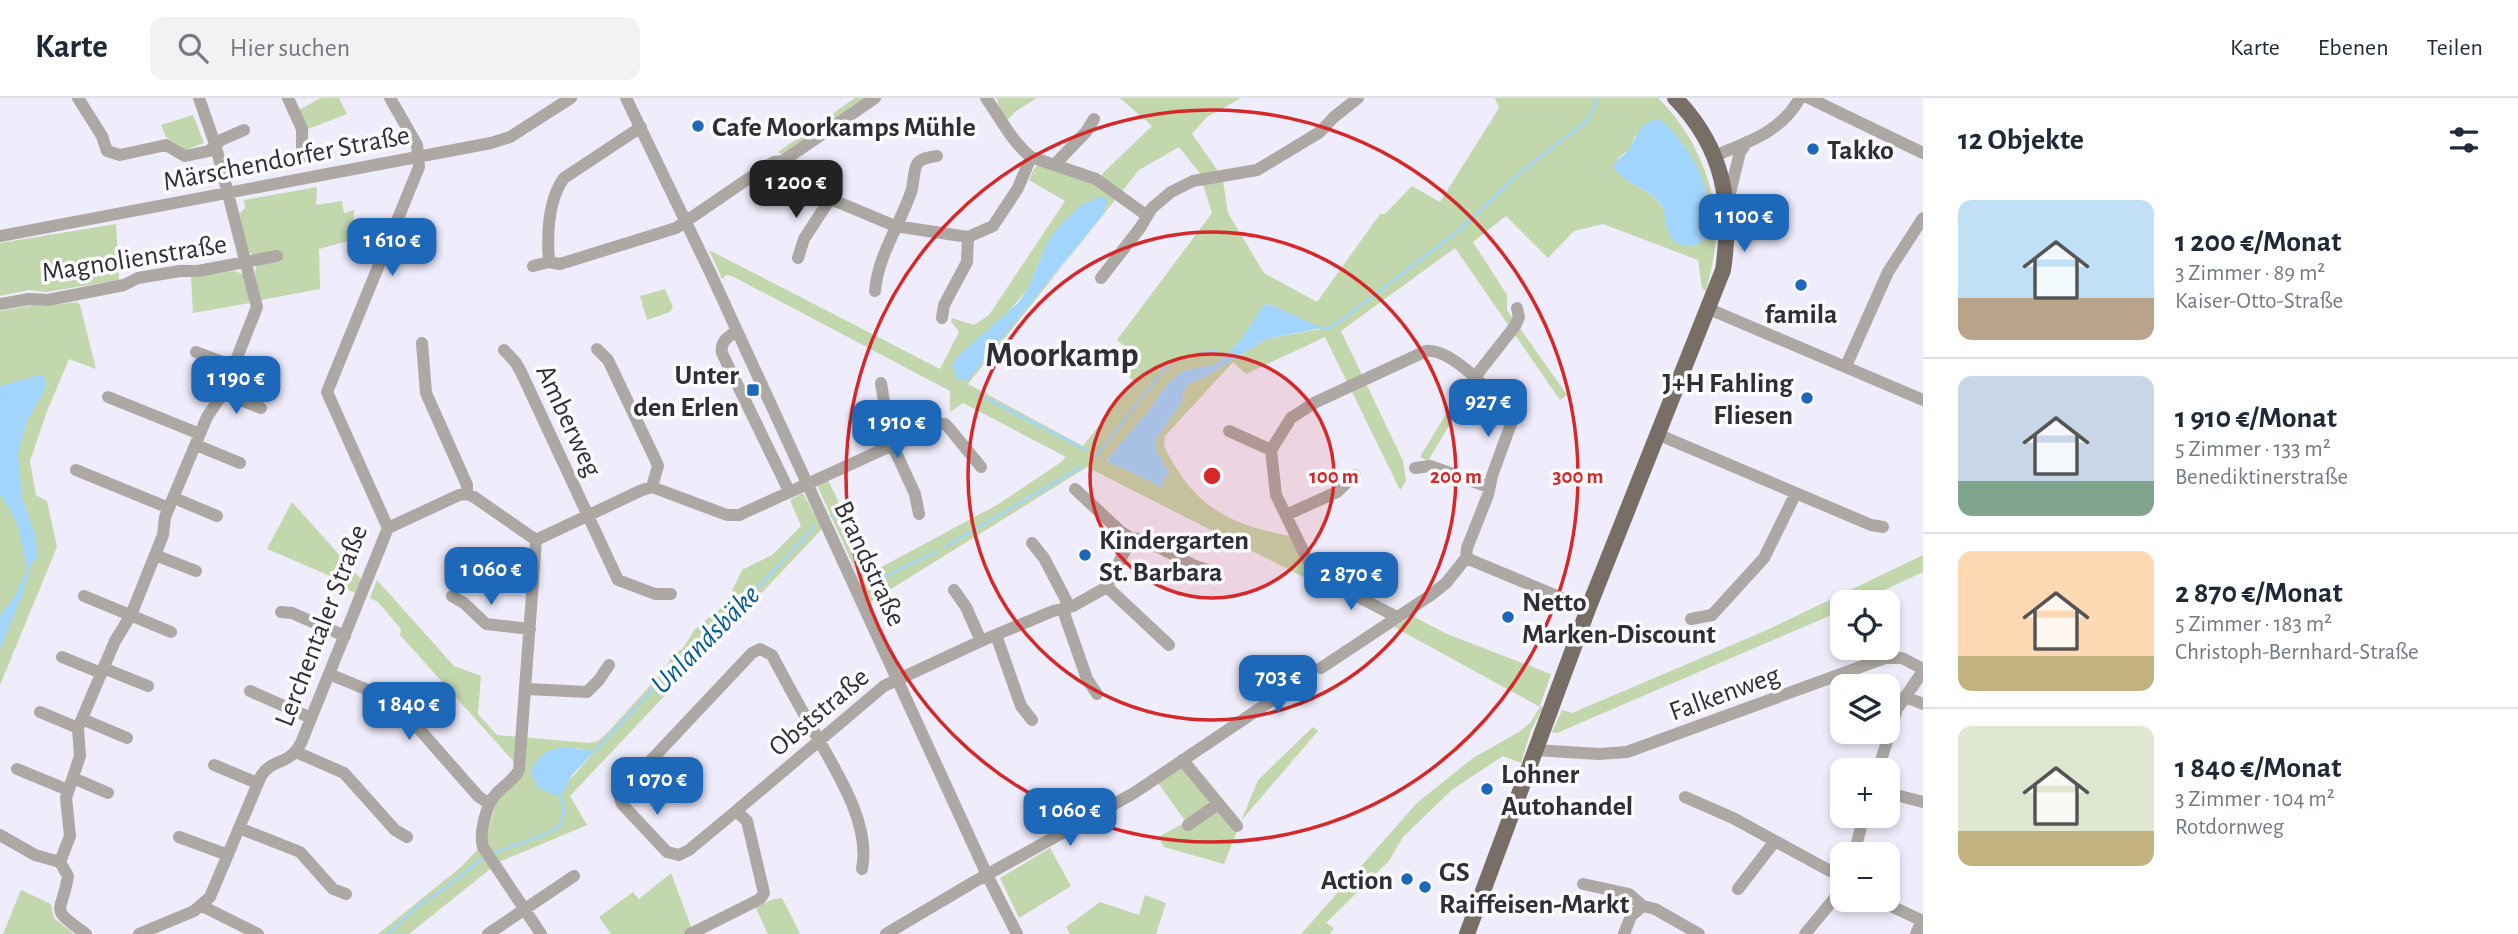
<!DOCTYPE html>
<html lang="de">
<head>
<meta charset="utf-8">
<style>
  body { margin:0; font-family:"Alegreya Sans",sans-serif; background:#f2f2f3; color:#1f2937; height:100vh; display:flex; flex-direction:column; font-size:26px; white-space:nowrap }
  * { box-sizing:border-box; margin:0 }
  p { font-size:23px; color:#747a83 }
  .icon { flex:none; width:38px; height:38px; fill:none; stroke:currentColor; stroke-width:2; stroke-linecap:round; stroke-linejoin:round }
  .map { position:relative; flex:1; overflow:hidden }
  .drawer { display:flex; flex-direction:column; background:#fff; width:595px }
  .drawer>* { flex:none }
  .controls { position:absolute; left:1830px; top:492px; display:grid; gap:14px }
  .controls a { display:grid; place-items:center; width:70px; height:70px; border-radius:14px; background:#fff; box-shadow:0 4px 10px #0003; font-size:35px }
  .price { position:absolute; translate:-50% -60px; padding:0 16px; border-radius:14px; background:#1d68b8; color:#fff; font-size:23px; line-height:46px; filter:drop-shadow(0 2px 4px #0008) }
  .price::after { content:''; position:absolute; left:50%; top:42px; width:21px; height:16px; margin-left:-10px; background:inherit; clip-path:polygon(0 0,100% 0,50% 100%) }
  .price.selected { background:#222; color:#fff }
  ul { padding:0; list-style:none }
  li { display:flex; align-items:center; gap:21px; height:175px; padding:0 35px }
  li+li { border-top:2px solid #e0e1e3 }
  li span { display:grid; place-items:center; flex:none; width:196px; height:140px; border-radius:14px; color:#555 }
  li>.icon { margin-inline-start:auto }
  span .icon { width:84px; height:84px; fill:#fffc; stroke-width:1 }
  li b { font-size:30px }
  h2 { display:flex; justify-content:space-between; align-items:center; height:84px; padding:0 35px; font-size:30px }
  header { display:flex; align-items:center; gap:42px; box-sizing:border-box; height:98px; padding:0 35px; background:#fff; border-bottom:2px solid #e0e1e3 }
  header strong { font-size:33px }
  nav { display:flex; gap:38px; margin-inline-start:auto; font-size:24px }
  .search { width:490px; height:63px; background:#f2f2f3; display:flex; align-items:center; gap:18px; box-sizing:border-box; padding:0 24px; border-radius:14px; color:#747a83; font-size:26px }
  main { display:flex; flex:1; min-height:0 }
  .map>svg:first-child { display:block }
  .green { fill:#c2d7ac; fill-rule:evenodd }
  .water { fill:#a2d5fd }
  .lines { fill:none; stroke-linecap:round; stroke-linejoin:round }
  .stream { stroke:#a2d5fd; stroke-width:2.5 }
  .minor { stroke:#ada8a3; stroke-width:12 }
  .major { stroke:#776e65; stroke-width:16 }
  .ring { fill:none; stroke:#d62828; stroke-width:3.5 }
  .poi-dot { fill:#1d68b8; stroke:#fcfbfe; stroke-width:2.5 }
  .labels { text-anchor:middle; stroke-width:7; stroke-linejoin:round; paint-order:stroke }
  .poi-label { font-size:28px; font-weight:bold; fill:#302f35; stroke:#fcfbfe; text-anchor:start }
  .street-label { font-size:28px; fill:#302f35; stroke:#fcfbfe }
  .water-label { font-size:30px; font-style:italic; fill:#065d8f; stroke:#fcfbfe }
  .district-label { font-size:35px; font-weight:bold; fill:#302f35; stroke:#fcfbfe }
  .centre { fill:#d62828; stroke:#fcfbfe; stroke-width:3.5 }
  .ring-label { font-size:21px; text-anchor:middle; font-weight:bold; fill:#d62828; stroke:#fcfbfe; stroke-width:7; stroke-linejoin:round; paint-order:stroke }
</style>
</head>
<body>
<header>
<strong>Karte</strong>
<div class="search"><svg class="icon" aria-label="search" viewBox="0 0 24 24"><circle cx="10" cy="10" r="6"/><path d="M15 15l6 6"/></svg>Hier suchen</div>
<nav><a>Karte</a><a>Ebenen</a><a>Teilen</a></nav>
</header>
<main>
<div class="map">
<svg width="1923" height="836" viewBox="0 0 1923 836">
  <rect width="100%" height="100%" fill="#efecfb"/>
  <!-- green -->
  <path class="green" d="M321,0H339L347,16L308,31L299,12Z
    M855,0H879L791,62L778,54Z
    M997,0H1037L1016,13L1005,24L1002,20Z
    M1120,0H1241L1207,19L1192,36L1218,73L1223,83L1228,115L1264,175L1317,204L1380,116H1385L1412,88L1440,104L1499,10L1495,0H1658C1693,34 1716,84 1716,133C1716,153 1711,173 1706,193L1702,190L1698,162L1603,126L1574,133L1548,160L1506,118L1473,144L1507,197V212L1567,297L1560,302L1455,150L1341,233L1403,363L1406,383L1400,392L1325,239L1246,276L1233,264L1165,338L1164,348C1193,407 1226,426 1290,438L1303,466L1315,485L1087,369L870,504L817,387L828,382L872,474L997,407L1060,365L1066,359L963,305L950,314V293L732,178L726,177L722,181L709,152L940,271L959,234L951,223L952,220L974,227L989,217L1065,103L1029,82L1035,69L1041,66L1100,78L1152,28ZM1660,21L1684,47L1670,139C1667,130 1666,115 1661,107C1654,94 1622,84 1614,69L1618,60L1630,51L1635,38ZM1179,49L1199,74L1212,115L1117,242L1134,256L1122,273L1134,283L1083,348L968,286L1139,72ZM1107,108L1063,166L1018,219L1001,222L1027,192L1049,141ZM1269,206L1321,231L1266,241L1205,279L1190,285L1185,290L1181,305L1155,342V350L1169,375L1163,382L1164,386L1162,389L1109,364L1107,362L1146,316L1168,285L1183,273L1217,266L1240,243L1261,211L1264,207Z
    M193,17L204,45L186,52L166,39L161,27Z
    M317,89L316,107L342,103L344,115L354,112L352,142L319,151L320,191L261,202L255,175L256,169L259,166L281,164L279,154L253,157L249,154L239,116L245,110L244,102Z
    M116,126L119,182L46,194L29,192L0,198V145Z
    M234,173L243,176L250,205L193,215L191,179Z
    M665,191L673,209L670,214L647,222L640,198Z
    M77,204L80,207L96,271L69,261L46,316L30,363L36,397L47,403L57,449L0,587V213L33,207L46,208Z
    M1468,280L1474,285L1428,363L1420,359Z
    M803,395L822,431L570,698L587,727L499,764L409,836H378L461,769L485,744L496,705L514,672L515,665L400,537L401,531L378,504L370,500L377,482L454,568L481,578L478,616L497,637L589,645L598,643L608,634L667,569L671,559L683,550L695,531L725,507L742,472L772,457L801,428L790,402ZM576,650L594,654L568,684Z
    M292,404L361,481L355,495L344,490L335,480L267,451Z
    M1923,457V474L1859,504H1843V512L1557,635L1552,634L1562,612L1572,615L1767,532Z
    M1412,518L1447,536L1551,576L1540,608L1543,610L1531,632L1521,665L1503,658L1453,691L1433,710L1403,739L1389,763L1326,825L1334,830L1330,836H1301L1417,705L1473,660L1519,634L1530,625L1540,609L1394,529Z
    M1313,629L1318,633L1241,723L1224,766L1164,749L1158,739L1186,724L1158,685L1191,662L1241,723L1258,682Z
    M1050,750L1071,788L1019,820L1000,780Z
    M671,775L692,831L682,836H611L599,819L633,794L639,801Z
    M21,792L51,806L54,820L74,836H3Z
    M1145,797L1166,805L1156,836H1070L1066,829L1100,804L1139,817Z
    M782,800L800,835L798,836H768L756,810L771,802Z"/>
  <!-- water -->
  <path class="water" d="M1660,21C1676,36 1690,53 1699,73C1708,91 1720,145 1691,148C1684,149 1676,146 1672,141C1664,131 1667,114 1660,105C1648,90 1623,85 1613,69C1617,59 1623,60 1628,52C1639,37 1639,23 1660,21Z
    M1098,99L1105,100L1108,103L1103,116L967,283L957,281L952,268L957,259L1018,205L1027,192L1049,141L1061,126L1080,108Z
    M1269,206L1322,230L1266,241L1205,279L1190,285L1185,290L1181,305L1155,342V350L1169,375L1163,382L1164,386L1162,389L1109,364L1108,360L1146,316L1168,285L1183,273L1217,266L1240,243L1261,211L1264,207Z
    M39,277L44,278L46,289L26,325L18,356L22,400L36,439L37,460L31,466L23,494L0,551V518L15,498L27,472L19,432L11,412L0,397V288Z
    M563,649L595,653L572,677L563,694L557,698L538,690L531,674C536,658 547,652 563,649Z"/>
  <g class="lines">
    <!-- stream -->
    <path class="stream" d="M1322,230H1330L1339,224L1462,130L1523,72L1587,23L1596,5L1594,0
      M978,296L1086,352
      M1096,358L1171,263L1217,252
      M831,418L841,419L870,481L874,484L937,453
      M945,449L1081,369
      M595,653L671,572L691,561L815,428
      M493,755C509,748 555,738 562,723C566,715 562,704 560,696
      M388,836L419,807L440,794L484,759"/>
    <!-- minor -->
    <path class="minor" d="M78,0L102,38L107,53L120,57L166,47L185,58L209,53L221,42L244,32
      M288,0L302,31V59
      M626,0L710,174L987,777L1017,836
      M986,0C1001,21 1011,43 1031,59L1096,81L1146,117
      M1809,0L1923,55
      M1714,58C1749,44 1781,34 1800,0
      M783,63L821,97L895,128L968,139L993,128L1018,90L1031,59
      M1055,66L1086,34L1094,21
      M1728,103L1740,54L1747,44
      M0,138L491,45L510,39L571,0
      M798,160L804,141L830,101
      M549,164C547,138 548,102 564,80L641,29
      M533,168L549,164L560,166L676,130L767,68L774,64L783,63L875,0
      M1101,180L1140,130L1152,110L1171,94L1193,83L1257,72L1320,34L1334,19L1358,0
      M875,193C878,157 900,127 911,94C914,86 913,74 917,66C921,60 930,59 937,58
      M0,206L29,201L48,202L124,187L138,180L180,173H198L277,158
      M1709,211L1923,302
      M942,220L944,207L967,164L968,139
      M737,233C728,239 720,243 722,255L789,393
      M422,245L426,295L467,387V396
      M597,251L608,262L656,363L658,368L652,389
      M504,252L516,265L521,274L618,482L655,496H671
      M196,254L233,268
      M1846,268L1888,174L1923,120
      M1475,279L1515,228L1519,219L1517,210
      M881,285L884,304L901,342
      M223,295L261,310
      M108,299L200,336
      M1229,333L1271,352
      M1657,336L1871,427L1883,429
      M892,346L915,396L919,416
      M196,347L240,365
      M1415,370L1430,368L1489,389
      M76,372L169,410
      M1075,391L1120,433L1131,440L1145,442L1195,468L1217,475
      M174,400L217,418
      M1286,417L1337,394L1355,377
      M388,430L459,397L467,396L474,399L536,442
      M536,442L642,392L652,389L727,417H739L939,326H945L949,330L981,369
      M536,442L519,672C514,682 504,687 496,696C486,706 479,737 483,749L541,836
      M1032,445L1044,460L1066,502L1065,518L1087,581L1097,596
      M155,457L196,473
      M1107,489L1169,547
      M954,492L966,509L981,543
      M84,498L171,534
      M452,498L464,505L486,526L530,531
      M281,514L292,515L345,538
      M1397,519L1320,479L1311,469L1276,397L1271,352L1291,320L1314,305L1426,253C1452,250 1500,301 1512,323L1492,378L1488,397L1467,450L1466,460L1588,511
      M1691,521L1712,517L1764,460L1796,395
      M996,537L1021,608L1032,622
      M62,559L101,575
      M103,570L148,588
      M1321,570L1431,497L1446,485L1466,460
      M329,576L385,599L397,606L478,698L489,706
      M527,591L587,594L599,582L609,567
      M250,593L311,620
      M1905,599L1923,606
      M40,614L78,630
      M82,621L127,640
      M1535,652L1599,656L1627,654L1885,560H1902L1923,571
      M296,654L344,675L395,732L407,739
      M1182,662L1237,728
      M214,667L257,685
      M17,671L68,692
      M1878,672L1897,611L1923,573
      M73,680L108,695
      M1888,695L1923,704
      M1685,699L1733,720L1775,743
      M1188,727L1218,706
      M239,730L300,754L333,791L346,796
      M0,737L35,757L60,764
      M179,739L228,757
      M1854,756L1864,718
      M60,764L70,738L66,700L80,658L78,630L115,543L131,517L163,437L165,419L207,319L223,295L257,209L216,49L199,0
      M60,764L68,778C62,817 47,808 86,836
      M862,771C871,726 837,675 816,637C801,611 786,584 772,557L760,551L752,555L623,692L620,700L622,706L667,754L679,757L689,752L736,713L884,588L981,543L1053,513L1073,508L1107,489L1131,440
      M1583,786L1629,796L1643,808L1655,811L1699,836
      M1738,791L1775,743L1843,780
      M1878,802L1923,823
      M202,808L258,836
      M139,836L194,813L210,799L261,678C272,660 289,668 301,645L388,430L327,294L419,69L417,47L390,0
      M488,836L574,778
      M690,836L760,801L764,795L747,723L736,713
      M886,836L972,785L1134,695L1308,578
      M1624,836L1631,818L1643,808
      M1805,836L1843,790
      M1916,836L1922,822"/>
    <!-- major -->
    <path class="major" d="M1467,836L1588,511L1723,172C1733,106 1724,50 1675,0"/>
  </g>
  <!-- distance rings -->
  <circle cx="1212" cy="378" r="122" fill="#d62828" fill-opacity=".12"/>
  <g class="ring">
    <circle cx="1212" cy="378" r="122"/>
    <circle cx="1212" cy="378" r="244"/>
    <circle cx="1212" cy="378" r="366"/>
  </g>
  <!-- markers -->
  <g class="poi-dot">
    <circle cx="698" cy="28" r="7"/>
    <circle cx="1813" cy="51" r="7"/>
    <circle cx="1801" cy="187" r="7"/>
    <rect x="746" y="285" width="14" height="14" rx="3.5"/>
    <circle cx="1807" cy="300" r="7"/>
    <circle cx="1085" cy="457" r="7"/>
    <circle cx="1508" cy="519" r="7"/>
    <circle cx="1487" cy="691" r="7"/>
    <circle cx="1407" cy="781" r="7"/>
    <circle cx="1425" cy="789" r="7"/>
  </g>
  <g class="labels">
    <!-- poi labels -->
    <g class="poi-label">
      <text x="712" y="38">Cafe Moorkamps Mühle</text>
      <text x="1827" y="61">Takko</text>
      <text x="1801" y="225" text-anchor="middle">famila</text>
      <text x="739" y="286" text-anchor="end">Unter<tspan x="739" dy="32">den Erlen</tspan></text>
      <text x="1793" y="294" text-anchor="end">J+H Fahling<tspan x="1793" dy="32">Fliesen</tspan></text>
      <text x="1099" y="451">Kindergarten<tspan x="1099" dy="32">St. Barbara</tspan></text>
      <text x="1522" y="513">Netto<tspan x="1522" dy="32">Marken-Discount</tspan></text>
      <text x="1501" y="685">Lohner<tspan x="1501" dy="32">Autohandel</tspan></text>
      <text x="1439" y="783">GS<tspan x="1439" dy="32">Raiffeisen-Markt</tspan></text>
      <text x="1393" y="791" text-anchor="end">Action</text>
    </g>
    <!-- street labels -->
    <g class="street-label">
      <text transform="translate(286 59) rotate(-11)" y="10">Märschendorfer Straße</text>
      <text transform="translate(134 159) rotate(-9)" y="10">Magnolienstraße</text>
      <text transform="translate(570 322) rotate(65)" y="10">Amberweg</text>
      <text transform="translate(871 465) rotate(65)" y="10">Brandstraße</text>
      <text transform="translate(320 527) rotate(-69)" y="10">Lerchentaler Straße</text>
      <text transform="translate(1724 594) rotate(-20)" y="10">Falkenweg</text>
      <text transform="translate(818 613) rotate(-40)" y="10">Obststraße</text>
    </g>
    <!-- water labels -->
    <g class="water-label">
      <text transform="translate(705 541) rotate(-45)" y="10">Unlandsbäke</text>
    </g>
    <!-- district labels -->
    <g class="district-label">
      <text x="1062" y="268">Moorkamp</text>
    </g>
  </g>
  <circle cx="1212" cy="378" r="10" class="centre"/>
  <g class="ring-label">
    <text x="1334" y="385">100 m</text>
    <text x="1456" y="385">200 m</text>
    <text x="1578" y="385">300 m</text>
  </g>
</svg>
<div class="controls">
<a><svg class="icon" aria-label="locate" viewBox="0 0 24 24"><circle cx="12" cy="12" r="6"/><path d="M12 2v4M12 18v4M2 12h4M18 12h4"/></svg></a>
<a><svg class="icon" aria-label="layers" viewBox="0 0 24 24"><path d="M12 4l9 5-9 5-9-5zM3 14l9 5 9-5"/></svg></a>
<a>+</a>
<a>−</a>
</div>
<b class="price selected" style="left:796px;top:122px">1 200 €</b>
<b class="price" style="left:1744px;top:156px">1 100 €</b>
<b class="price" style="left:392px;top:180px">1 610 €</b>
<b class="price" style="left:236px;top:318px">1 190 €</b>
<b class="price" style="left:1488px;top:341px">927 €</b>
<b class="price" style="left:897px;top:362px">1 910 €</b>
<b class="price" style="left:491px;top:509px">1 060 €</b>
<b class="price" style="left:1351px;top:514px">2 870 €</b>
<b class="price" style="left:1278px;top:617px">703 €</b>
<b class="price" style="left:409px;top:644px">1 840 €</b>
<b class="price" style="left:657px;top:719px">1 070 €</b>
<b class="price" style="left:1070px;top:750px">1 060 €</b>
</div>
<section class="drawer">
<h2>12 Objekte<svg class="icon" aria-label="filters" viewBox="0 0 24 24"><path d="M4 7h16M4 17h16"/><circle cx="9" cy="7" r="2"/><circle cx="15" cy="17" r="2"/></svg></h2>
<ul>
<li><span style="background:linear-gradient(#bfe0f5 70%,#b9a48a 0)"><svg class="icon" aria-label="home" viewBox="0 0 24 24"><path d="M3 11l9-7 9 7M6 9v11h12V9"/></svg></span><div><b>1 200 €/Monat</b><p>3 Zimmer · 89 m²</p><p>Kaiser-Otto-Straße</p></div></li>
<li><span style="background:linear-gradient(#c9d6e8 75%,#7fa58c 0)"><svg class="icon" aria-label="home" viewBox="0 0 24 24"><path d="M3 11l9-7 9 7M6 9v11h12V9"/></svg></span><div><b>1 910 €/Monat</b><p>5 Zimmer · 133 m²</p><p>Benediktinerstraße</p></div></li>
<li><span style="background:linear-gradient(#ffd9b3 75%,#c2b280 0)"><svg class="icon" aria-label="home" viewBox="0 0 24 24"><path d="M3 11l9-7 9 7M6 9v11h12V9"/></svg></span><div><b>2 870 €/Monat</b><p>5 Zimmer · 183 m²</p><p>Christoph-Bernhard-Straße</p></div></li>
<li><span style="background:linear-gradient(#dfe7d0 75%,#c2b280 0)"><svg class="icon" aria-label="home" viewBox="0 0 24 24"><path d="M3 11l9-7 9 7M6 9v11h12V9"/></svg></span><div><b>1 840 €/Monat</b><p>3 Zimmer · 104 m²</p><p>Rotdornweg</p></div></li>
</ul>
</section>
</main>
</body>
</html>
